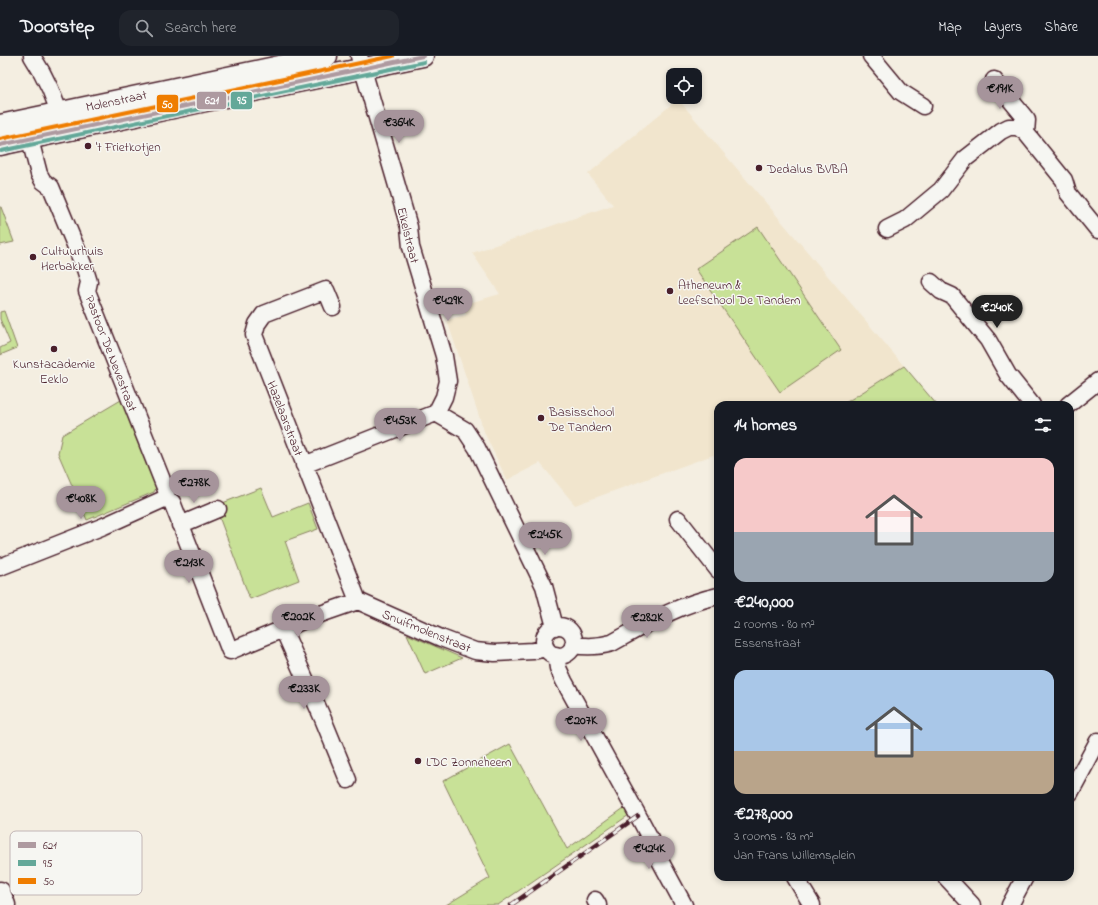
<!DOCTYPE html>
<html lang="en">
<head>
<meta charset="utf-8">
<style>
  body { margin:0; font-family:"Indie Flower",sans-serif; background:#20242c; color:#f1f3f6; height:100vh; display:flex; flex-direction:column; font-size:15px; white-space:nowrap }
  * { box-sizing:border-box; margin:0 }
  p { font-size:13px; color:#9ea1a6 }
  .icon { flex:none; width:22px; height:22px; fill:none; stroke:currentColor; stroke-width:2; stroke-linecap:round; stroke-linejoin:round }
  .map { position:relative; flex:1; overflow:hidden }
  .panel { position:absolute; left:714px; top:345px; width:360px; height:480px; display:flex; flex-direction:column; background:#171b24; border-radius:12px; box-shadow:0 2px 6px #0003 }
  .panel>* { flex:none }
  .controls { position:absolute; left:666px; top:12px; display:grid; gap:8px }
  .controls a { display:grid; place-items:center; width:36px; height:36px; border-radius:8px; background:#171b24; box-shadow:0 2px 6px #0003; font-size:20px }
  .price { position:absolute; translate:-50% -34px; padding:0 9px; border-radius:14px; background:#a6949b; color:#111; font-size:13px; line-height:26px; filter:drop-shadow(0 1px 2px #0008) }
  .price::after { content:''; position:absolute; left:50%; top:24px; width:12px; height:9px; margin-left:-6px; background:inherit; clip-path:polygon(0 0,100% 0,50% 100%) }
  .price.active { background:#222; color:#fff }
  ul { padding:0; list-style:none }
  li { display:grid; align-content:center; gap:8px; height:212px; padding:0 20px }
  li span { display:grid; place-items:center; height:124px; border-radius:12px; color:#555 }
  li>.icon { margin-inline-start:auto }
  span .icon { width:72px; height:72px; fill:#fffc; stroke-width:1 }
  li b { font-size:17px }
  h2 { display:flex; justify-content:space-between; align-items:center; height:48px; padding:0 20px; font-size:17px }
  header { display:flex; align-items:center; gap:24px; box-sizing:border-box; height:56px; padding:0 20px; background:#171b24; border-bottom:1px solid #363941 }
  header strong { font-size:19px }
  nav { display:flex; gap:22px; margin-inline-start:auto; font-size:14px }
  .search { width:280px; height:36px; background:#20242c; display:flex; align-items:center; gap:10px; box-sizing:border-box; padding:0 14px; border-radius:12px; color:#9ea1a6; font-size:15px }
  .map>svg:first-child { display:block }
  .built { fill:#f1e5cd }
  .green { fill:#c8e197; stroke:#898061 }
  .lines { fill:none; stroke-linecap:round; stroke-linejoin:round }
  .minor-casing { stroke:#4a1f2b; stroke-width:19 }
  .major-casing { stroke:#4a1f2b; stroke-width:23 }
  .minor { stroke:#f6f6f2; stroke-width:16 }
  .major { stroke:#f6f6f2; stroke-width:20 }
  .rail-casing { stroke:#4a1f2b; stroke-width:4.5 }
  .rail { stroke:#f6f6f2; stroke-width:3; stroke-dasharray:9; stroke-linecap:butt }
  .bus-1-casing { stroke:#f6f6f2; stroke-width:7 }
  .bus-2-casing { stroke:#f6f6f2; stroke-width:7 }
  .bus-3-casing { stroke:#f6f6f2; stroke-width:7 }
  .bus-1 { stroke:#ae9aa0; stroke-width:4 }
  .bus-2 { stroke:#64a899; stroke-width:4 }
  .bus-3 { stroke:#ef7d00; stroke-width:4 }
  .poi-dot { fill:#4a1f2b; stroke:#f6f6f2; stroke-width:1.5 }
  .labels { text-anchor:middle; stroke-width:3; stroke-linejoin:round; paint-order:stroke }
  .street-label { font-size:13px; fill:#4a1f2b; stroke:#f6f6f2 }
  .poi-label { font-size:13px; fill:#4a1f2b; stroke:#f6f6f2; text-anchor:start }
  .key { fill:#f6f6f2; stroke:#c2b6b6; stroke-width:1 }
  .key-label { font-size:11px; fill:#4a1f2b }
  .line-badge { stroke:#f6f6f2; stroke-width:1.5 }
  .badge-label { font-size:11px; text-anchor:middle; font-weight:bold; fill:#fff }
</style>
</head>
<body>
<header>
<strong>Doorstep</strong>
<div class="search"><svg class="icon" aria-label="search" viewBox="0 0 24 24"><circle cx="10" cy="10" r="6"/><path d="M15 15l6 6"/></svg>Search here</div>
<nav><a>Map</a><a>Layers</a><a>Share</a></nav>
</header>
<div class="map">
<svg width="1098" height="849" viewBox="0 0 1098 849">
  <rect width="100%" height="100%" fill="#f4eee1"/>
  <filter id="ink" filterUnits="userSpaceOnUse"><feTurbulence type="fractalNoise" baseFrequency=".025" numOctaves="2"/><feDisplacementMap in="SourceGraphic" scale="8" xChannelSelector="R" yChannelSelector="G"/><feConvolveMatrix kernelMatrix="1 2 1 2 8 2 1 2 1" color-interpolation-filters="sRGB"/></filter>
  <g filter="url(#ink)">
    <!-- built -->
    <path class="built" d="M678,43L904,310L842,349H718V404L713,399L575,449L540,407L507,424L485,378L447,264L466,259L462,249L500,238L472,197L613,149L588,118Z"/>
    <!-- green -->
    <path class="green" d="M0,151H1L14,186L0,189Z
      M758,171L841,294L780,336L696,213Z
      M4,255L17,292L0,299V292L10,287L0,263V256Z
      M904,310L937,349H842Z
      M121,344L156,432L154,436L87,464L58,397L62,379Z
      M261,432L273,461L308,447L318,473L285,485L299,524L250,543L215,450Z
      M407,578L462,602L425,618Z
      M510,688L567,793L624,752L629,759L498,849H446L490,822L443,725Z"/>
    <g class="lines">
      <!-- minor casing -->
      <g class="minor-casing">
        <path id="minor" d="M32,0C46,21 56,43 62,68
          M359,0L409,171L411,191L444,300L448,325L444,341L436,357
          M871,0L901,36L923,50
          M994,24L1027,64L1026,77
          M27,72L39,118L43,125L51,131L85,213L89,226L87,235L166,434L167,443
          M887,173L905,164L941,134L965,103L1001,75L1009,71H1018L1026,77L1064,124L1068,137L1098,174
          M931,226L941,235L952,240L988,284L1008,319L1032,349
          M333,251L326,234L264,258L257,268L254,279L358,545
          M1068,349L1098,325
          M436,357L465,374L477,392L544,530L555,571
          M304,409L436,357
          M167,443L172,446L230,595L312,561L358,545
          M678,463L718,514
          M180,469L218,453
          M0,511L104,470L164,443H167
          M358,545L441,582L475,595L495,597L533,595L546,592
          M544 585a15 15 0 1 1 30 0a15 15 0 1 1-30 0Z
          M283,573L323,663L348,724
          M573,589C587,591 598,591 612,587C648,567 677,549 718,540
          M556,599L558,612L564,625L641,765L650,782L651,788L684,849
          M1070,737L1098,685
          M795,821L812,849
          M946,821L972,849
          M595,844L598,849
          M1010,849L1025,821"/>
      </g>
      <!-- major casing -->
      <g class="major-casing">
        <path id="major" d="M0,69L327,0
          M0,89L196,47L423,0
          M0,836L5,849"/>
      </g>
      <!-- minor -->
      <use href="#minor" class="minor"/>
      <!-- major -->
      <use href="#major" class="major"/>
      <!-- rail casing -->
      <g class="rail-casing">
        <path id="rail" d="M511,849L638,760"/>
      </g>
      <!-- rail -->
      <use href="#rail" class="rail"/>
      <!-- bus-1 casing -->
      <g class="bus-1-casing">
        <path id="bus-1" d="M0,89L423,0"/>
      </g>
      <!-- bus-2 casing -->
      <g class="bus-2-casing">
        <path id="bus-2" d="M1,95L424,6"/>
      </g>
      <!-- bus-3 casing -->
      <g class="bus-3-casing">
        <path id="bus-3" d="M0,83L393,0"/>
      </g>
      <!-- bus-1 -->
      <use href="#bus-1" class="bus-1"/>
      <!-- bus-2 -->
      <use href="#bus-2" class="bus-2"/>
      <!-- bus-3 -->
      <use href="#bus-3" class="bus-3"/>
    </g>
  </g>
  <!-- markers -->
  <g class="poi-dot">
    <circle cx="88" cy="90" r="4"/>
    <circle cx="759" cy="112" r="4"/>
    <circle cx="33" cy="201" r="4"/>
    <circle cx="670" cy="235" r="4"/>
    <circle cx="54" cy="293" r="4"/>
    <circle cx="541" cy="362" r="4"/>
    <circle cx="418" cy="705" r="4"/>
  </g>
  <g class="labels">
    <!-- street labels -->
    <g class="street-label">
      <text transform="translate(116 44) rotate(-12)" y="5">Molenstraat</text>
      <text transform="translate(409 179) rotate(76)" y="5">Eikelstraat</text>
      <text transform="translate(112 297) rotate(69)" y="5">Pastoor De Nevestraat</text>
      <text transform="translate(286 362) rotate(69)" y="5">Hazelaarstraat</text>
      <text transform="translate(427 574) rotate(22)" y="5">Snuifmolenstraat</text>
    </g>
    <!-- poi labels -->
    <g class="poi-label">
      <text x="96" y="95">'t Frietkotjen</text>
      <text x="767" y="117">Dedalus BVBA</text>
      <text x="41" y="199">Cultuurhuis<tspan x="41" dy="15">Herbakker</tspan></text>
      <text x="678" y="233">Atheneum &amp;<tspan x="678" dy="15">Leefschool De Tandem</tspan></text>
      <text x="54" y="312" text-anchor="middle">Kunstacademie<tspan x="54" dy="15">Eeklo</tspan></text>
      <text x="549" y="360">Basisschool<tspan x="549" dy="15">De Tandem</tspan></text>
      <text x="426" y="710">LDC Zonneheem</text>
    </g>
  </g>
  <!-- legend -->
  <rect x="10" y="775" width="132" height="64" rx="6" class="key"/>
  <rect x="18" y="786" width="18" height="6" fill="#ae9aa0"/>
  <rect x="18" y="804" width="18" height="6" fill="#64a899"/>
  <rect x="18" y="822" width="18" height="6" fill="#ef7d00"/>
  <g class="key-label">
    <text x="43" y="793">621</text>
    <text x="43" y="811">95</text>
    <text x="43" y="829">50</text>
  </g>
  <g class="line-badge">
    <rect x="230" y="35" width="23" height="19" rx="4" fill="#64a899"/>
    <rect x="196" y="35" width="31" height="19" rx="4" fill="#ae9aa0"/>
    <rect x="156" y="38" width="23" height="19" rx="4" fill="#ef7d00"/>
  </g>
  <g class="badge-label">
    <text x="242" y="48">95</text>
    <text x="212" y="48">621</text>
    <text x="167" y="52">50</text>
  </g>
</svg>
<div class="controls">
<a><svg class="icon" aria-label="locate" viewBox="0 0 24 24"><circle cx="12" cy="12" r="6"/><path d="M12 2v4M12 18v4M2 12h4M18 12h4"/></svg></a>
</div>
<b class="price" style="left:1000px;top:54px">€191K</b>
<b class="price" style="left:399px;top:88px">€364K</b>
<b class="price" style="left:448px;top:266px">€429K</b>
<b class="price active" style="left:997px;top:273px">€240K</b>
<b class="price" style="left:400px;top:386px">€453K</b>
<b class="price" style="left:194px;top:448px">€278K</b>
<b class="price" style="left:81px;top:464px">€408K</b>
<b class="price" style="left:545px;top:500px">€245K</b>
<b class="price" style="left:189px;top:528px">€213K</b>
<b class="price" style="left:298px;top:582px">€202K</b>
<b class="price" style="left:647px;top:583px">€282K</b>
<b class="price" style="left:304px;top:654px">€233K</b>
<b class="price" style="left:581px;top:686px">€207K</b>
<b class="price" style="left:649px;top:814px">€424K</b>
<section class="panel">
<h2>14 homes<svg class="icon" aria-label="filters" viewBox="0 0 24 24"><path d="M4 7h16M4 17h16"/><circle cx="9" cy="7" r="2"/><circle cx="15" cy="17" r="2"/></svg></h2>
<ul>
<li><span style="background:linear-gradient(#f6c9c9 60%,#9aa5b1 0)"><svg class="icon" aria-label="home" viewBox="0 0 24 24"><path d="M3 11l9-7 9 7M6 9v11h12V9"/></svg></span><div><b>€240,000</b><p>2 rooms · 80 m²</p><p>Essenstraat</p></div></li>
<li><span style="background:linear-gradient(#a9c7e8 65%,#b9a48a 0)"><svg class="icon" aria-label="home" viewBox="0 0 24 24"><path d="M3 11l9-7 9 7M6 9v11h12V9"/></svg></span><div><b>€278,000</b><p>3 rooms · 83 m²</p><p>Jan Frans Willemsplein</p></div></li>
</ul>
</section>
</div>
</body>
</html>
